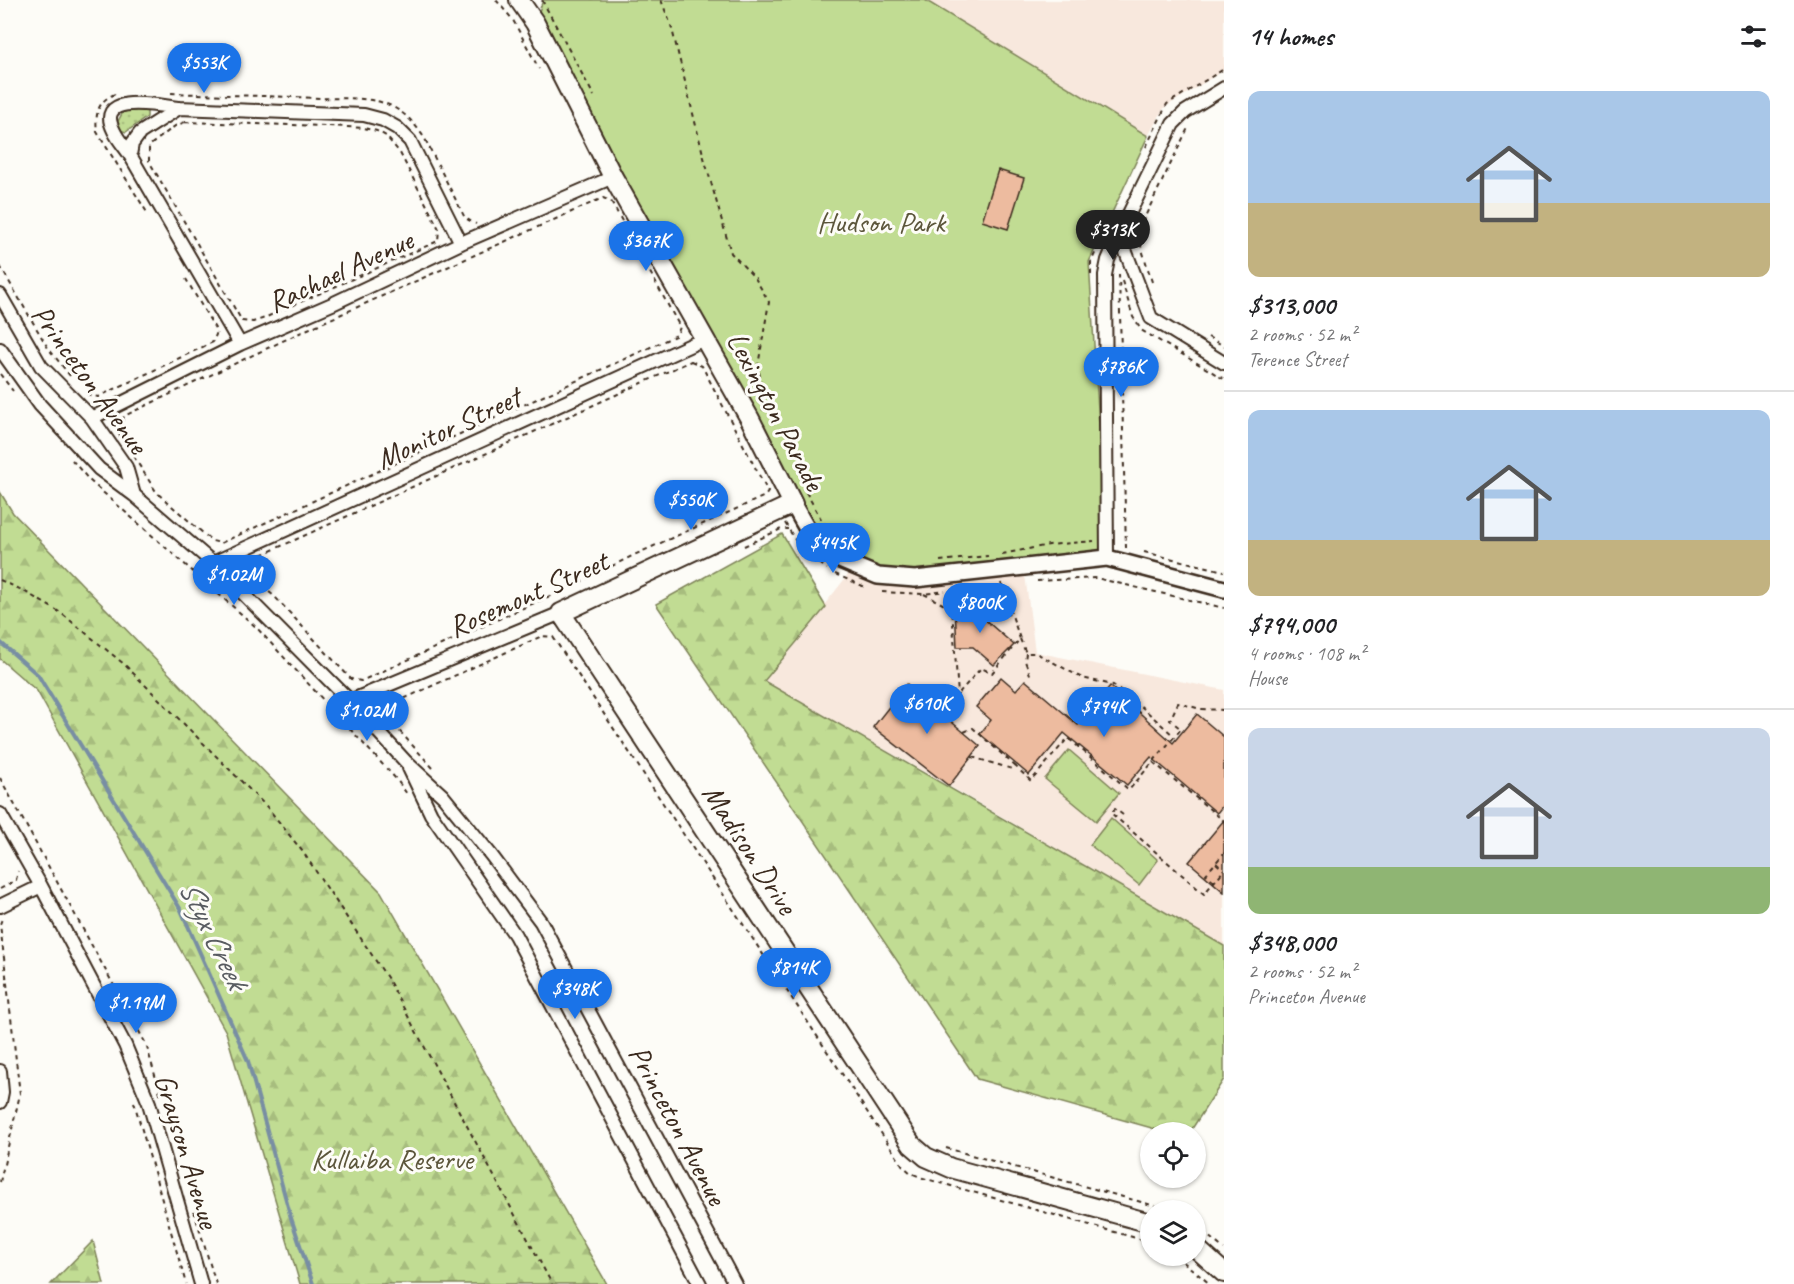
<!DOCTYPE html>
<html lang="en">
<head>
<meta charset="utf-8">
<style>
  body { margin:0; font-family:Caveat,sans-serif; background:#f2f2f2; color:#202124; height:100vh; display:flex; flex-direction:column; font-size:22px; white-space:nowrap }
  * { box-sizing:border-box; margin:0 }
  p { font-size:20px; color:#757577 }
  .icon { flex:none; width:33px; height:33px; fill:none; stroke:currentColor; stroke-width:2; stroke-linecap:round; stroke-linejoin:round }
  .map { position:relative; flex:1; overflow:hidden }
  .panel { display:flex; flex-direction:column; background:#fff; width:570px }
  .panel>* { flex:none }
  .buttons { position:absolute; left:1140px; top:1122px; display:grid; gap:12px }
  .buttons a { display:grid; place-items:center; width:66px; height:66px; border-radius:50%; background:#fff; box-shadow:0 2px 4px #0004; font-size:30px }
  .price { position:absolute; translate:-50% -51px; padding:0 14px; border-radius:21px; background:#1a73e8; color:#fff; font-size:20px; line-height:39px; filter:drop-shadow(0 2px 3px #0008) }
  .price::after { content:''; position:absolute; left:50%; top:36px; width:18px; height:14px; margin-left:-9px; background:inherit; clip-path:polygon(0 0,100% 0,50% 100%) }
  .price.active { background:#222; color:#fff }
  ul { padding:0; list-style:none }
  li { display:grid; align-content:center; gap:12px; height:318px; padding:0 24px }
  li+li { border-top:2px solid #e0e0e0 }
  li span { display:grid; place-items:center; height:186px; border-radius:12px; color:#555 }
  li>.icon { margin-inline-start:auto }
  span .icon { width:108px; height:108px; fill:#fffc; stroke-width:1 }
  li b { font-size:26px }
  h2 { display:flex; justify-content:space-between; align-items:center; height:72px; padding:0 24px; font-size:26px }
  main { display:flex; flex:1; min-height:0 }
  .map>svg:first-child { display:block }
  .built { fill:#f8e8dd }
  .grass { fill:url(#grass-dots); stroke:#7e8358; stroke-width:1.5 }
  .forest { fill:url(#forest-firs); stroke:#7e8358; stroke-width:1.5 }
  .green { fill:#c1dc93; stroke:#7e8358; stroke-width:1.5 }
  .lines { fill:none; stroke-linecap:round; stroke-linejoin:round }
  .stream { stroke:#788ea3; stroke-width:4 }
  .building { fill:#edbb9f; stroke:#3b2a1e; stroke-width:1.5 }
  .minor-casing { stroke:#3b2a1e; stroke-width:16 }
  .tertiary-casing { stroke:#3b2a1e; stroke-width:20 }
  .secondary-casing { stroke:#3b2a1e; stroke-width:22 }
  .path { stroke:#3b2a1e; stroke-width:2; stroke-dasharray:4.5 4.5; stroke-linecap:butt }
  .minor { stroke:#fdfcf7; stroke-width:12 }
  .tertiary { stroke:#fdfcf7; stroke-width:15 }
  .secondary { stroke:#fdfcf7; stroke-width:18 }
  .labels { text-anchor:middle; stroke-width:6; stroke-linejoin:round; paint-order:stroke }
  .park-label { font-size:30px; fill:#5c563b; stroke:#fdfcf7 }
  .street-label { font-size:30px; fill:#3b2a1e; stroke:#fdfcf7 }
  .water-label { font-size:32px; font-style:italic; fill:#595c61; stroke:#fdfcf7 }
</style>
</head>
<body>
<main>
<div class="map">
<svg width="1224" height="1284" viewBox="0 0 1224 1284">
  <defs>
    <pattern id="grass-dots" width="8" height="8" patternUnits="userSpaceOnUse" patternTransform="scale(1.5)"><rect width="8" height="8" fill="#c1dc93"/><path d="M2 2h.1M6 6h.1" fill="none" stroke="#a7bd7e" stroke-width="1.8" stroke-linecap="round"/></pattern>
    <pattern id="forest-firs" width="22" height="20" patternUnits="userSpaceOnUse" patternTransform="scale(1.5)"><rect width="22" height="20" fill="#c1dc93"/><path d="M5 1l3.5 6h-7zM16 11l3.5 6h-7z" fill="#a7bd7e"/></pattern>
  </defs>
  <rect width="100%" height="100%" fill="#fdfcf7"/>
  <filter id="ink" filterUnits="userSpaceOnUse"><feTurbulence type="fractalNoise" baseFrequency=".0167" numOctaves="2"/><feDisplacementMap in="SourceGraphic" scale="12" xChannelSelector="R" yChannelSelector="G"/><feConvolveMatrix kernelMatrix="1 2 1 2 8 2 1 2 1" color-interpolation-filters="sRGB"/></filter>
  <g filter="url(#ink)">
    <!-- built -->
    <path class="built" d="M925,0H1224V70L1164,108L1148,136Z
      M855,566L1024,567L1035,652L1224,690V946L949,786L764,681Z"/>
    <!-- grass -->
    <path class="grass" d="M141,108L147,111V117L126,132L120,130L117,123L123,112Z"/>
    <!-- forest -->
    <path class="forest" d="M0,492L13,513L381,892L607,1284H300L226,1032L37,691L0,659Z
      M782,534L826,607L764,681L1224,946V1079L1190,1132H1166L977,1079L656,604Z
      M93,1241L104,1284H51Z"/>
    <!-- green -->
    <path class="green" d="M543,0H925L1148,136L1089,262L1107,558L878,576L810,534L535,23Z
      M1069,750L1119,793L1096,821L1045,779Z
      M1111,818L1158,860L1139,885L1090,845Z"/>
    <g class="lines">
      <!-- stream -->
      <path class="stream" d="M0,642L38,675L181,910L248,1061L291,1218L313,1284"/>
    </g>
    <!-- building -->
    <path class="building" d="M998,170L1024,178L1008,229L982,221Z
      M986,605L982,617L1014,645L994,665L973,647H957L955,608Z
      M1001,677L1016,690L1025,680L1078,725L1110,686L1173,743L1197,714L1224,737V804L1217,813L1151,757L1127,785L1064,733L1029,775L980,734L991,720L976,707Z
      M907,684L980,746L949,786L873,727Z
      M1224,820V892L1189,862Z"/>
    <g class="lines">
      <!-- minor casing -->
      <g class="minor-casing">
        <path id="minor" d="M130,155C125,147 118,140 114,131C93,91 161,106 179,108
          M1119,234L1151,318L1224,363
          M0,295L41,366L92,418L126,467L134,495
          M240,344L130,155L132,144L140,133L179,108L364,115L383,120L397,128L410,141L461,243
          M0,349L40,405L99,469L134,495L213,563L350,701L406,762L443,796L491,855L541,922L735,1284
          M92,418L240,344L332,304L461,243L613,177
          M1107,558L1105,275L1108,260L1119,234L1173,124L1185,112L1224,88
          M213,563L704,339
          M350,701L561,613
          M409,768L431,814L515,935L700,1284
          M0,814L41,886L125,1045L149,1103L201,1284
          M0,906L41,886
          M0,1071L2,1092L0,1102"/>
      </g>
      <!-- tertiary casing -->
      <g class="tertiary-casing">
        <path id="tertiary" d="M793,504L810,534L840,560L878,576L915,579L1107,558L1224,589"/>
      </g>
      <!-- secondary casing -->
      <g class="secondary-casing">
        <path id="secondary" d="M519,0L535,23L613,177L750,419L793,504L561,613L912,1145L926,1157L951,1168L1150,1223
          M1196,1248L1224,1273"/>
      </g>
      <!-- path -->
      <path class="path" d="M496,0L513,20L539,69
        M542,0L594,96
        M661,0L671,25L703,154L731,253L755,278L769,302L758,366L765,408L762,410
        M171,93C221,95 270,96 320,98C342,99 368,96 389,105C405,112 416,125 425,139L465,218L476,224
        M115,94C97,101 95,115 97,132L148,214
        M185,122L328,126L364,128L377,131L386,136L400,153L439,229L438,241L262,319L253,322L242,321L149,161V146L175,126Z
        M1146,147L1167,104L1224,69
        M603,198L611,201L680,327L677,335L221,543L212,541L157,493L119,434L124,416L308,329Z
        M0,266L48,348L71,377
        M1119,274L1126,548
        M1091,275V262L1101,241
        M1122,281L1133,317L1141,330L1224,379
        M1152,282L1137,233L1188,128
        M1208,337L1224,346
        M691,361L702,366L768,492L765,496L634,555L572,586L361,681L351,679L275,597L245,571L246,562Z
        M0,374L13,391
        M87,394L98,397L213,342L217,332L186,279
        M72,460L89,480L256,627L397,780L407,794
        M806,492L821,519L832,533
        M785,523L800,548L827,569
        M841,540L853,549
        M744,546L781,529H788
        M1144,552L1224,571
        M1002,554L1049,545L1094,541
        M940,561L988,556
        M835,574L865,587
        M0,580L22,590L61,613L124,664L267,807L303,852L388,979L552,1284
        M1037,581L1096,578L1224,608
        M1003,591L983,616L1011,614
        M882,592L924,594L945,591
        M924,594L952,609L958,695
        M1020,639L1026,653H1036L1082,678L1113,685L1143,708L1174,736
        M1026,653L1025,661L1031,677
        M941,713L981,668L992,673L1020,639L1001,583
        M964,732L973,728L1015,766
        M972,757L1012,769L1015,766L1031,781L1068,738L1129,790L1181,729L1170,720L1178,703L1201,709L1224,710
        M1153,762L1224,821
        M433,768L385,715L388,706L542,636L553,637L903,1166L911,1173L923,1178L1150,1242
        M0,778L146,1044L161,1096
        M1123,815L1115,809L1111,813L1204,894L1224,870
        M1216,863L1224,870
        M1214,881L1206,874L1224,853
        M0,889L16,880L18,871
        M134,1102L186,1284
        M946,1148L1170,1210
        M0,1182L20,1094L0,924L2,919
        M194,1211L216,1284
        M1196,1226L1224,1249
        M1176,1256L1210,1284"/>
      <!-- minor -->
      <use href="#minor" class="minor"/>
      <!-- tertiary -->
      <use href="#tertiary" class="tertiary"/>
      <!-- secondary -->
      <use href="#secondary" class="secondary"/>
    </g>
  </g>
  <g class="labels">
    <!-- park labels -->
    <g class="park-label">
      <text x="881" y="232">Hudson Park</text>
      <text x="392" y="1169">Kullaiba Reserve</text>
    </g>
    <!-- street labels -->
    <g class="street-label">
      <text transform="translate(340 271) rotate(-25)" y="10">Rachael Avenue</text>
      <text transform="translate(90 379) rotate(54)" y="10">Princeton Avenue</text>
      <text transform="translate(776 411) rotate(62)" y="10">Lexington Parade</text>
      <text transform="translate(448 428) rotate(-25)" y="10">Monitor Street</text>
      <text transform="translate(528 594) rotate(-24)" y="10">Rosemont Street</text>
      <text transform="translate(750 849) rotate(57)" y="10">Madison Drive</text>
      <text transform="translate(678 1125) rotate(62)" y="10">Princeton Avenue</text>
      <text transform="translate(187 1151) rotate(73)" y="10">Grayson Avenue</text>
    </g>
    <!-- water labels -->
    <g class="water-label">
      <text transform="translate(214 934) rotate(64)" y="11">Styx Creek</text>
    </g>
  </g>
</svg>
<div class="buttons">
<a><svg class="icon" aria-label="locate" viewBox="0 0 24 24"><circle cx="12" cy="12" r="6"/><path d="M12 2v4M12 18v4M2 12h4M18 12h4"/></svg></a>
<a><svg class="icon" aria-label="layers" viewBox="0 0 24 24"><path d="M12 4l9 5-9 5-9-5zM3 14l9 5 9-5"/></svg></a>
</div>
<b class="price" style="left:204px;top:94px">$553K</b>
<b class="price active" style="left:1113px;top:261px">$313K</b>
<b class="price" style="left:646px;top:272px">$367K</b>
<b class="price" style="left:1121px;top:398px">$786K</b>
<b class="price" style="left:691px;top:531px">$550K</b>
<b class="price" style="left:833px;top:574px">$445K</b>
<b class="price" style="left:234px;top:606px">$1.02M</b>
<b class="price" style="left:980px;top:634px">$800K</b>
<b class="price" style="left:927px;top:735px">$610K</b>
<b class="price" style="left:1104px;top:738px">$794K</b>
<b class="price" style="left:367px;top:742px">$1.02M</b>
<b class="price" style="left:794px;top:999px">$814K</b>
<b class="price" style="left:575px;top:1020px">$348K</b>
<b class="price" style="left:136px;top:1034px">$1.19M</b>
</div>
<section class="panel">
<h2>14 homes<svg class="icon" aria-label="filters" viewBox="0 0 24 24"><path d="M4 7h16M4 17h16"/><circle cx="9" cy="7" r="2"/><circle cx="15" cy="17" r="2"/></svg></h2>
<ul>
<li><span style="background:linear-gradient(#a9c7e8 60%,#c2b280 0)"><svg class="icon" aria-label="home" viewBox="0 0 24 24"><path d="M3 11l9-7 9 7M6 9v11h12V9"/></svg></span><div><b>$313,000</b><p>2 rooms · 52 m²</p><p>Terence Street</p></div></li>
<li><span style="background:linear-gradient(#a9c7e8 70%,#c2b280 0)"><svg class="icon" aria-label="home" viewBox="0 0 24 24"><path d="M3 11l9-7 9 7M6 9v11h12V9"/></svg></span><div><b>$794,000</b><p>4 rooms · 108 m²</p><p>House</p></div></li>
<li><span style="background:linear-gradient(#c9d6e8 75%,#8fb573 0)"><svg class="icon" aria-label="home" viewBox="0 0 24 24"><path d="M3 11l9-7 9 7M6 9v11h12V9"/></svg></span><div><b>$348,000</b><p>2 rooms · 52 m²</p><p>Princeton Avenue</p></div></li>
</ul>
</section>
</main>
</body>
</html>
